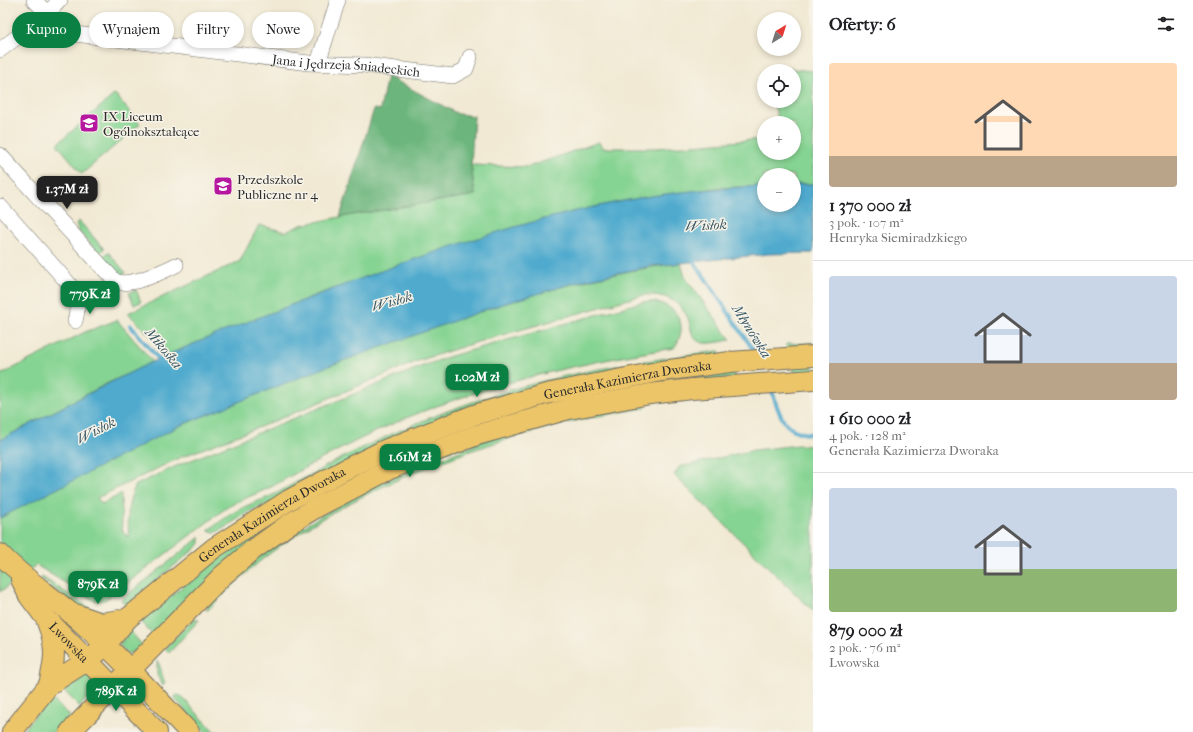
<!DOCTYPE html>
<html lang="pl">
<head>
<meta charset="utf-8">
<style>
  body { margin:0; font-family:"IM FELL French Canon",serif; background:#f2f2f2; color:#202124; height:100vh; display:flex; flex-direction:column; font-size:15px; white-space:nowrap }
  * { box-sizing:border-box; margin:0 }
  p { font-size:13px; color:#757577 }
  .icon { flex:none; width:22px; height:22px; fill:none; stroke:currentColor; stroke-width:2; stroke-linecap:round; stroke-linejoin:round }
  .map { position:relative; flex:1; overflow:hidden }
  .side { display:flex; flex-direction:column; background:#fff; width:380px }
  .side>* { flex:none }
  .banner { position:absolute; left:12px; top:12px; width:380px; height:36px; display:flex; gap:8px }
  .needle { width:26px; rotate:38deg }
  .buttons { position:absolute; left:757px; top:12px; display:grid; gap:8px }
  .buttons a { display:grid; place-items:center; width:44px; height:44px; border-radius:50%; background:#fff; box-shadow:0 2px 6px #0003; font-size:20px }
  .price { position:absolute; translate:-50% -34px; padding:0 9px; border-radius:8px; background:#0b8043; color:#fff; font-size:13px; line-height:26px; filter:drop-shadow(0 1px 2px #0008) }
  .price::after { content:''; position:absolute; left:50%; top:24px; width:12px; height:9px; margin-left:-6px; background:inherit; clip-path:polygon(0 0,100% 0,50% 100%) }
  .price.active { background:#222; color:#fff }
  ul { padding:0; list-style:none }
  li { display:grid; align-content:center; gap:8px; height:212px; padding:0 16px }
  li+li { border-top:1px solid #e0e0e0 }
  li span { display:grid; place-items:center; height:124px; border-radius:4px; color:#555 }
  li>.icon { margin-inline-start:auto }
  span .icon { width:72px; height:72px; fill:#fffc; stroke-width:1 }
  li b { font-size:17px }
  h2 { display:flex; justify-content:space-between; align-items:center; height:48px; padding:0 16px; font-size:17px }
  .tag { padding:0 14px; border-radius:18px; background:#fff; box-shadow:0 2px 6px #0003; font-size:14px; line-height:36px }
  .tag.active { background:#0b8043; color:#fff }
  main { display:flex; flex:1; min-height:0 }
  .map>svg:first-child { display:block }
  .green { fill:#86d493; stroke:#58805f }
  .forest { fill:#6cb67d; stroke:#4c7054 }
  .water { fill:#50aace; stroke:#3e6a7c }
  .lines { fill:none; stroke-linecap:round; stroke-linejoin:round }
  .stream { stroke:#50aace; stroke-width:4 }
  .minor-casing { stroke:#706e66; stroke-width:16 }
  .major-casing { stroke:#706e66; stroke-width:22 }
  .minor { stroke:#fff; stroke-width:15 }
  .major { stroke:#edc569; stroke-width:20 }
  .labels { text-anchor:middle; stroke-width:3; stroke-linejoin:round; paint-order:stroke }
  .street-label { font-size:13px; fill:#2b2b2b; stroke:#f7f3e8 }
  .poi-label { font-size:13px; fill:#2b2b2b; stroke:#f7f3e8; text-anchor:start }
  .water-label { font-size:14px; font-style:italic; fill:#385764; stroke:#f7f3e8 }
</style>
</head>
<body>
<main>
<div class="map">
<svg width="813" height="732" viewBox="0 0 813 732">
  <rect width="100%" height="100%" fill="#f7f3e8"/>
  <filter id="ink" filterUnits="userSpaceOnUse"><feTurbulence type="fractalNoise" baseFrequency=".025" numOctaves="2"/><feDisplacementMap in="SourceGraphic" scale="8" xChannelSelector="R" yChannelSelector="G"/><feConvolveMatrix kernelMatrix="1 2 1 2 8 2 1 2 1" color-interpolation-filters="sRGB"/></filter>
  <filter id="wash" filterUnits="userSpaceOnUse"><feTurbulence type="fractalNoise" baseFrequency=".012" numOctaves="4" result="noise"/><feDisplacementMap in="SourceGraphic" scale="16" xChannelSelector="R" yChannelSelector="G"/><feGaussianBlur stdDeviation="0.9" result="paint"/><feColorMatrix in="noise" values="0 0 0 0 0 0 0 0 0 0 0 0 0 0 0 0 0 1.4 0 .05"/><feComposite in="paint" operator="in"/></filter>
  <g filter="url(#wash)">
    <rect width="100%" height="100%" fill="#f1e9d3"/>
    <!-- green -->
    <path class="green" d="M769,68H782L813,71V184H794V175H764V186L716,188L618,202L517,227L316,295L169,355L128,313L240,261L259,225L286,232L301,225L340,217L475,195L471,165L528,167L599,142L602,148H657L764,139V153H794V123H779L773,101H794V71H769Z
      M115,94L140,124L82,174L57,144Z
      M79,221L104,249L99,253L80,233L76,224Z
      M108,252L126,273L118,276L102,258Z
      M681,263L685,277L731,340C723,341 712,344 704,343C689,341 692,325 687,316C676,298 663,294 643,295L474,343L418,361L260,427L181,457L97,498L102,504L121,494L122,530L129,538C128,519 126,503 136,485L174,467L423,366L451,356L642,302C671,298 693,322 674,348C584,362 495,382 411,416C363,436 318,460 273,486C257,494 241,499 226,508L105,600L97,601L93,600L36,565L0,592V518C59,487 118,453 180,426C266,388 355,354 443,324C521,297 599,273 681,263Z
      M136,290L141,302L134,305L129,293Z
      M117,320L153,362L106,384L0,440V375L85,332Z
      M813,343V346L788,350L786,344Z
      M719,351L721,356L590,377L252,510L219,531L214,532L208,530C220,522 231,513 244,507C254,502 266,499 277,493C346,454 415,420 491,396C565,372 642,361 719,351Z
      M791,364H813V374L796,375Z
      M732,370L735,378L706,381L363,474L155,637L140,622L207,566L311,496L444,433L571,395Z
      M642,404L646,408C520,426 367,478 265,557C245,573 226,592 207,611V603L262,552L363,490L510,431Z
      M799,445L813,446V611L674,475L679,467L754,450Z
      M200,537V543L197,547L126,605L121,600Z
      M42,577L91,609L100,611L108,610L113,614L89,615L41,579Z
      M194,619L199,620L169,653L165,648Z
      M130,631L144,647L128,654L119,645Z
      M157,661C162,667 161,675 165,682L163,686L157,675Z
      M85,672L93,679C91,689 87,699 80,707L59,686Z
      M177,695L181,696L215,732H206L174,698Z
      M50,697L70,716L55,732H22Z"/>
    <!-- forest -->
    <path class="forest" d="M387,76L458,114L474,116L471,165L475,195L340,217L374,109L380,110Z"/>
    <!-- water -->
    <path class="water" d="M794,184H813V253L769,254L652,266L585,280L496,306L326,367L179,426L0,518V440C52,413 103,385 156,360C219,332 285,307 349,283C436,250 526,220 618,202C666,192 715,188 764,186V205H794Z"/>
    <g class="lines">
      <!-- stream -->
      <path class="stream" d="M691,257L756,354
        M130,325L162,363
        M771,388C779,413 782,434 813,434"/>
    </g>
  </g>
  <g filter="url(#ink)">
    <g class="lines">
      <!-- minor casing -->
      <g class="minor-casing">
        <g id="minor">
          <path id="s1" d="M34,0L62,28L75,34L309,63L364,65L453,76L466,69L470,57"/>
          <path d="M0,50L47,14L60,0"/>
          <path d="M318,63L338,0"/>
          <path d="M0,155L115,281C130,288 161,272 176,265"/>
          <path d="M0,206L70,285C77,296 79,308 75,321"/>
        </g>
      </g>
      <!-- major casing -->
      <g class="major-casing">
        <g id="major">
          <path d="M0,554C21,576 43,590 66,609C110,646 149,690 189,732"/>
          <path id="s2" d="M21,579L29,596L44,616L157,732"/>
          <path d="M75,614L101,623L127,619"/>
          <path d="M47,622C57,647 55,659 49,685"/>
          <path id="s3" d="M12,732L49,685L88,660L105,646L127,619L214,548L289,500L346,469L387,449L474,415L546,394L662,371L730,362L813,356"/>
          <path d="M70,732L222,576L253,550L289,524L317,507L390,469L477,435L569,409L650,394L692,389L813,380"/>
        </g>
      </g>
      <!-- minor -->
      <use href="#minor" class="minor"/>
      <!-- major -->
      <use href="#major" class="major"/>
    </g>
  </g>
  <!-- icons -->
  <defs>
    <g id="school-square" transform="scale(1)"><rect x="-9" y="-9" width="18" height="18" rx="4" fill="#b5179e" stroke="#f7f3e8"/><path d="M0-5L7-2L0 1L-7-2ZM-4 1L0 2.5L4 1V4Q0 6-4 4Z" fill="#fff"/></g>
  </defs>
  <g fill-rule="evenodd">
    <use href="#school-square" x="89" y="123"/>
    <use href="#school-square" x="223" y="186"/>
  </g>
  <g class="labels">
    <!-- street labels -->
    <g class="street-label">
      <text dy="5" stroke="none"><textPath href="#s1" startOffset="327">Jana i Jędrzeja Śniadeckich</textPath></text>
      <text dy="5" stroke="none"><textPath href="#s3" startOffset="726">Generała Kazimierza Dworaka</textPath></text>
      <text dy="5" stroke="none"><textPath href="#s3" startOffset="342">Generała Kazimierza Dworaka</textPath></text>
      <text dy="5" stroke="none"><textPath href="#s2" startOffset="80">Lwowska</textPath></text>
    </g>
    <!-- poi labels -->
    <g class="poi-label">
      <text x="103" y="121">IX Liceum<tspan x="103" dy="15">Ogólnokształcące</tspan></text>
      <text x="237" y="184">Przedszkole<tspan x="237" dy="15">Publiczne nr 4</tspan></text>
    </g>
    <!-- water labels -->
    <g class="water-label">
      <text transform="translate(706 225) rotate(-3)" y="5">Wisłok</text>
      <text transform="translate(392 301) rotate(-15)" y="5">Wisłok</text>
      <text transform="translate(752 331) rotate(58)" y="5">Młynówka</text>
      <text transform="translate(164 348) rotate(50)" y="5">Mikośka</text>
      <text transform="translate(96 430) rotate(-27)" y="5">Wisłok</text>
    </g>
  </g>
</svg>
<div class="buttons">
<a><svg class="needle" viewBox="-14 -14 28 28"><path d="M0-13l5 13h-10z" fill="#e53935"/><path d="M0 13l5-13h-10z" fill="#757577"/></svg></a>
<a><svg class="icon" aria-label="locate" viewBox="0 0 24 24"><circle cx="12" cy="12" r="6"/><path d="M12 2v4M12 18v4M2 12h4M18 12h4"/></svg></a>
<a>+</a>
<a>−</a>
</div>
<b class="price active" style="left:67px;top:210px">1.37M zł</b>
<b class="price" style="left:90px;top:315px">779K zł</b>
<b class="price" style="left:477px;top:398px">1.02M zł</b>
<b class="price" style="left:410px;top:478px">1.61M zł</b>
<b class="price" style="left:98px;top:605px">879K zł</b>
<b class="price" style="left:116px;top:712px">789K zł</b>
<div class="banner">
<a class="tag active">Kupno</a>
<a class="tag">Wynajem</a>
<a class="tag">Filtry</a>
<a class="tag">Nowe</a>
</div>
</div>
<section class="side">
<h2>Oferty: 6<svg class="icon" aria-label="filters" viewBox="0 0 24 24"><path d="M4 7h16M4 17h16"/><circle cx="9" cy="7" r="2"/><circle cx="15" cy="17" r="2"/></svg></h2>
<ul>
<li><span style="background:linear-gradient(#ffd9b3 75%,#b9a48a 0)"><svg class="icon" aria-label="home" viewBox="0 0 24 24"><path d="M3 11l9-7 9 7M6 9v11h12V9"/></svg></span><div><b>1 370 000 zł</b><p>3 pok. · 107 m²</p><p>Henryka Siemiradzkiego</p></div></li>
<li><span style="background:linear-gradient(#c9d6e8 70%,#b9a48a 0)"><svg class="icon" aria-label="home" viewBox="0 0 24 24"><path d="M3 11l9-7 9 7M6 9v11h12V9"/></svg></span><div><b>1 610 000 zł</b><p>4 pok. · 128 m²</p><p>Generała Kazimierza Dworaka</p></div></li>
<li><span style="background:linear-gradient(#c9d6e8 65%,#8fb573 0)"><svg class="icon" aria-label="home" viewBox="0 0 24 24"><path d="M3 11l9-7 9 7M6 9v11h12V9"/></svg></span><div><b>879 000 zł</b><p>2 pok. · 76 m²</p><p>Lwowska</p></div></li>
</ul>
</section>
</main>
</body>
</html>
